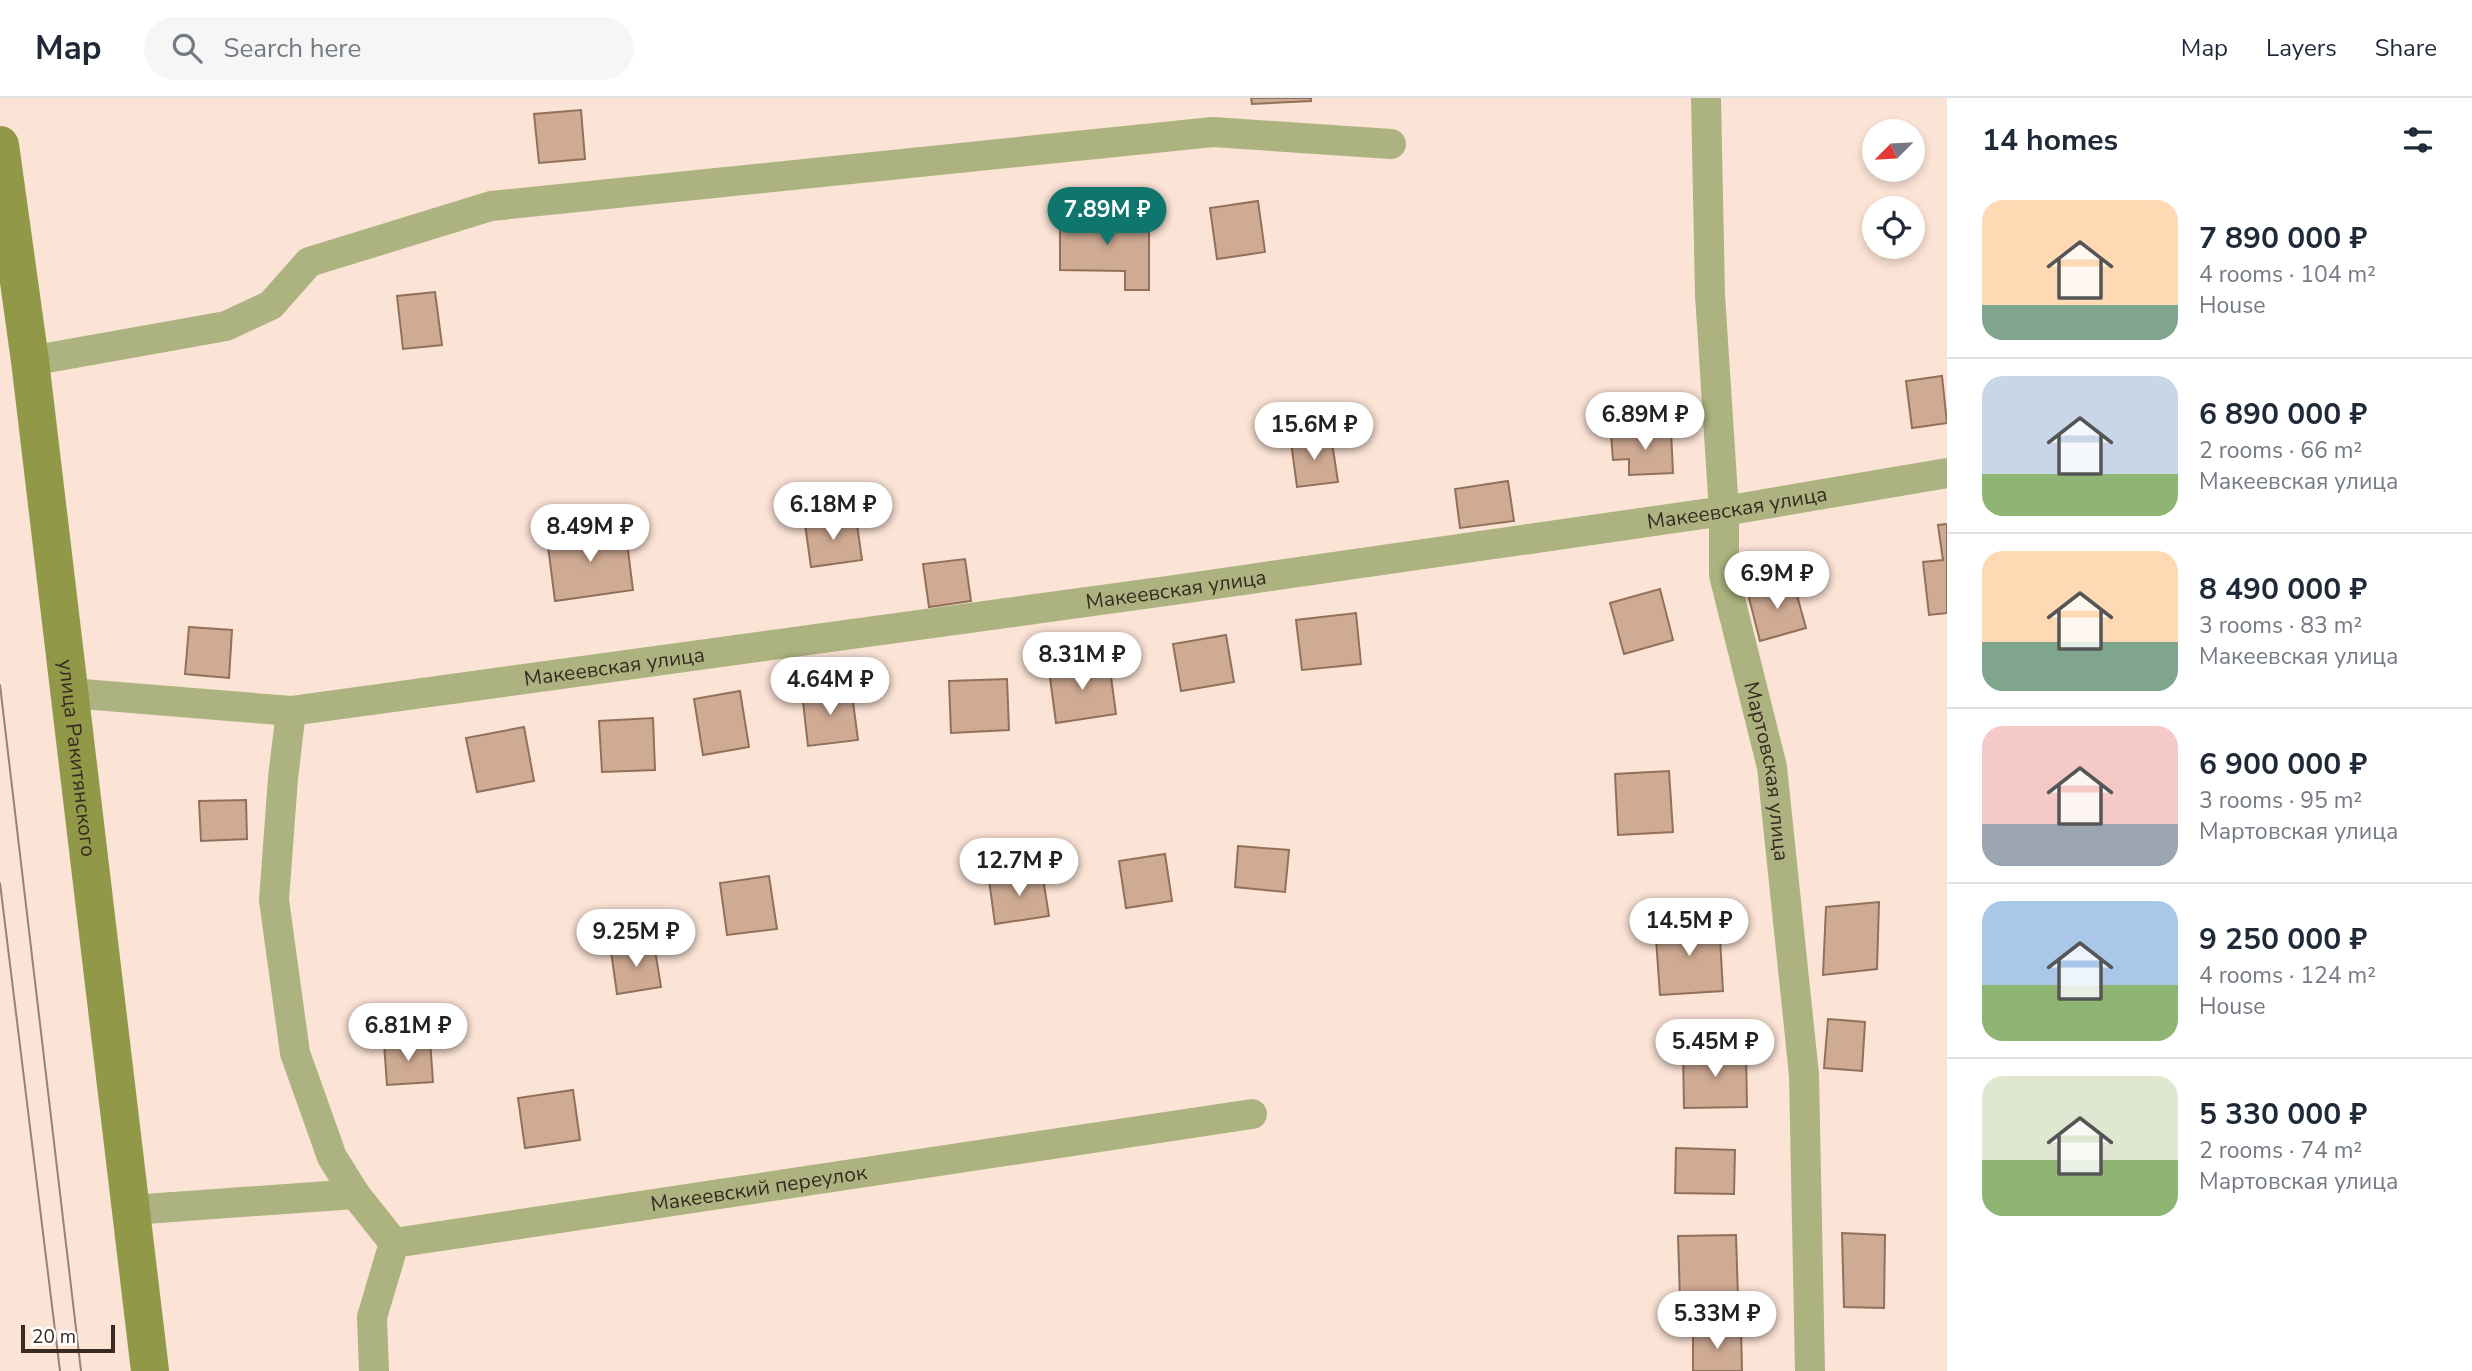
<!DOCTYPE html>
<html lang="en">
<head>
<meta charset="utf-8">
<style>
  body { margin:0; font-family:"Nunito Sans",sans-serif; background:#f6f6f7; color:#1f2937; height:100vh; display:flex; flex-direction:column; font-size:26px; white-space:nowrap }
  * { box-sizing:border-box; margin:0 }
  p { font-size:23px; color:#747a83 }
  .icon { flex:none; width:38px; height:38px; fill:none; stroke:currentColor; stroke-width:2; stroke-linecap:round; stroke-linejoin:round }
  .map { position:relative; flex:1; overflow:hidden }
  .details { display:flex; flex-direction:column; background:#fff; width:525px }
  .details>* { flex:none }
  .needle { width:46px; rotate:246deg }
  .buttons { position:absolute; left:1862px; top:21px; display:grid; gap:14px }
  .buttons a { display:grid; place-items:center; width:63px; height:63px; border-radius:50%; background:#fff; box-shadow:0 4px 10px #0003; font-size:35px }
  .scale { position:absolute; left:21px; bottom:18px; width:94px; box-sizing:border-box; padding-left:7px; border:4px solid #392a21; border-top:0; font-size:19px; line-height:24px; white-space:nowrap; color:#392a21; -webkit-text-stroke:5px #fff; paint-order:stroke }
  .price { position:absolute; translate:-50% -60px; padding:0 16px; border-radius:24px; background:#fff; color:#222; font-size:23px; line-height:46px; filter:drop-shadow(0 2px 4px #0008) }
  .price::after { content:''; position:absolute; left:50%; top:42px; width:21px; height:16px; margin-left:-10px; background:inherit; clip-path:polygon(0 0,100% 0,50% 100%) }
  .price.current { background:#0f766e; color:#fff }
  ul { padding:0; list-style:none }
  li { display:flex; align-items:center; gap:21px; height:175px; padding:0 35px }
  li+li { border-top:2px solid #e0e1e3 }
  li span { display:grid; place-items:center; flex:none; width:196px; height:140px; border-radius:21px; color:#555 }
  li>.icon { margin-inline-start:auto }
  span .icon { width:84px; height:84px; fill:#fffc; stroke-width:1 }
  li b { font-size:30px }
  h2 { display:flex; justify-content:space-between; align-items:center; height:84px; padding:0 35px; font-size:30px }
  header { display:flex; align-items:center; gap:42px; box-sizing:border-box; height:98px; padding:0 35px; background:#fff; border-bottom:2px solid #e0e1e3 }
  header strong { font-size:33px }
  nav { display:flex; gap:38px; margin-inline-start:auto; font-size:24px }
  .search { width:490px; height:63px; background:#f6f6f7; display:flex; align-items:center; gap:18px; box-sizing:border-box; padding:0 24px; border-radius:38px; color:#747a83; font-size:26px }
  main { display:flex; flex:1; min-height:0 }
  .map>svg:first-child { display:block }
  .building { fill:#d0ab94; stroke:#92705a; stroke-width:2 }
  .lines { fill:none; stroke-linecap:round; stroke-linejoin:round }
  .minor { stroke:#adb380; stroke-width:30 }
  .secondary { stroke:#919847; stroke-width:38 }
  .tram { stroke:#968277; stroke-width:2 }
  .labels { text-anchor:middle; stroke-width:5; stroke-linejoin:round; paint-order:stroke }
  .street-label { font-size:21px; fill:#392a21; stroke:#fff }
</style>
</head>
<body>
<header>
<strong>Map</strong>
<div class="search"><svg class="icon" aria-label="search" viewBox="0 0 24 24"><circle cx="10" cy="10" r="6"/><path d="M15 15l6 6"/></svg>Search here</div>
<nav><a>Map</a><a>Layers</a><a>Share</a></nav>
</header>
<main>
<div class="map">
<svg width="1947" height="1273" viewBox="0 0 1947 1273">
  <rect width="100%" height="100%" fill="#fbe3d5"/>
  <!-- building -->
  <path class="building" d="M1251,0H1311V3L1252,6Z
    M581,12L585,61L539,65L534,16Z
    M1258,103L1265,154L1217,161L1210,110Z
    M1060,119L1149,120V192H1125V173L1060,172Z
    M435,194L442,247L403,251L397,198Z
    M1942,278L1947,325L1912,330L1906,283Z
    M1671,333L1673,375L1629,377V361L1613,362L1611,336Z
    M1331,338L1338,384L1297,389L1291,344Z
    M1508,383L1514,423L1460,430L1455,391Z
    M856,419L862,462L811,469L805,426Z
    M1947,426V515L1929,517L1923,464L1943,462L1938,427Z
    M625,429L633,492L555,503L547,440Z
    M965,461L971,503L929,509L923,466Z
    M1793,483L1806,530L1760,543L1748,496Z
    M1660,491L1673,542L1624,556L1610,505Z
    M1356,515L1361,566L1302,572L1296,522Z
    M189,529L232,532L229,580L185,576Z
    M1226,537L1234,584L1181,593L1173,546Z
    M1109,564L1116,616L1056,625L1049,572Z
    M1007,581L1009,632L951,635L949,583Z
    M851,589L858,642L808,648L802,595Z
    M740,593L749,649L703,657L694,601Z
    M653,620L655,672L602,674L599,623Z
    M524,629L534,683L477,694L466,640Z
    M1669,673L1673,734L1618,737L1615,676Z
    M246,702L247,741L201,743L199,703Z
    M1238,748L1289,752L1285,794L1235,789Z
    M1165,756L1172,803L1126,810L1119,763Z
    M1042,774L1049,818L995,826L989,782Z
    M769,778L777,831L727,837L720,785Z
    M1879,804L1877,871L1823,877L1826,809Z
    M1719,823L1723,893L1660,897L1655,827Z
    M654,846L661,889L617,896L611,853Z
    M1828,921L1865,924L1862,973L1824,970Z
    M430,942L433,984L387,987L384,945Z
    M1746,952L1747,1009L1684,1010L1683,953Z
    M573,992L580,1042L525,1050L518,1000Z
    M1676,1050L1735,1052L1734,1096L1675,1095Z
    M1842,1135L1885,1137L1884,1210L1844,1209Z
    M1736,1137L1738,1200L1680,1201L1678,1138Z
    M1741,1232L1742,1273H1693V1233Z"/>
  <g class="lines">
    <!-- minor -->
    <g class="minor">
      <path id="s1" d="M1706,0L1710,197L1724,413V477L1772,669L1804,977L1810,1273"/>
      <path d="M30,263L226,228L271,207L309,164L491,108L1213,34L1391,46"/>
      <path id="s2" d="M70,595L291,613L1174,492L1724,413L1947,375"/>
      <path d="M291,613L283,680L274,802L295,955L332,1059L355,1096L394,1145"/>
      <path d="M131,1112L355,1096"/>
      <path id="s3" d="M374,1273L372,1219L394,1145L1252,1016"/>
    </g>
    <!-- secondary -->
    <path class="secondary" id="s4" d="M0,47L30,263L150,1273"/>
    <!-- tram -->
    <path class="tram" d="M0,587L81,1273
      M0,785L60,1273"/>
  </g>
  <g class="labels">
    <!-- street labels -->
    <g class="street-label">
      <text dy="7" stroke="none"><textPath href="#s2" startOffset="1682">Макеевская улица</textPath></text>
      <text dy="7" stroke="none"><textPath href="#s2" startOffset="1115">Макеевская улица</textPath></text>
      <text dy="7" stroke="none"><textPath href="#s2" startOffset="548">Макеевская улица</textPath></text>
      <text dy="7" stroke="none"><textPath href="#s4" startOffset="618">улица Ракитянского</textPath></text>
      <text dy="7" stroke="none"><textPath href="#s1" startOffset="679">Мартовская улица</textPath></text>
      <text dy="7" stroke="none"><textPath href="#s3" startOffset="500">Макеевский переулок</textPath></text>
    </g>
  </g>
</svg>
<div class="buttons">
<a><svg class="needle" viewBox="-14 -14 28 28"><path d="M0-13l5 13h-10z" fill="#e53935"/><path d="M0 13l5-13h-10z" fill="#747a83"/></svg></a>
<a><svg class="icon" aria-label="locate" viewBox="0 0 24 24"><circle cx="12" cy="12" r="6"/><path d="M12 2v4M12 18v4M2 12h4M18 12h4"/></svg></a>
</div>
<div class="scale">20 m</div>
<b class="price current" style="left:1107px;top:149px">7.89M ₽</b>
<b class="price" style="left:1645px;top:354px">6.89M ₽</b>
<b class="price" style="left:1314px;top:364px">15.6M ₽</b>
<b class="price" style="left:833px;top:444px">6.18M ₽</b>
<b class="price" style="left:590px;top:466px">8.49M ₽</b>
<b class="price" style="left:1777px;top:513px">6.9M ₽</b>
<b class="price" style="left:1082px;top:594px">8.31M ₽</b>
<b class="price" style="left:830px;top:619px">4.64M ₽</b>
<b class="price" style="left:1019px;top:800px">12.7M ₽</b>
<b class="price" style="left:1689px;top:860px">14.5M ₽</b>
<b class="price" style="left:636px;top:871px">9.25M ₽</b>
<b class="price" style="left:408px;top:965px">6.81M ₽</b>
<b class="price" style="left:1715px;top:981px">5.45M ₽</b>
<b class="price" style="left:1717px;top:1253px">5.33M ₽</b>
</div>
<section class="details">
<h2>14 homes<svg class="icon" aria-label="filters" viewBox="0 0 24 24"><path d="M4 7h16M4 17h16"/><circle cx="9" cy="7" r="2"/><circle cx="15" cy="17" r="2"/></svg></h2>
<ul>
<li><span style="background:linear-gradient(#ffd9b3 75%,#7fa58c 0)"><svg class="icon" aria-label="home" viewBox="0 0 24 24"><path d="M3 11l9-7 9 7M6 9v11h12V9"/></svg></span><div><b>7 890 000 ₽</b><p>4 rooms · 104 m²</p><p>House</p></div></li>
<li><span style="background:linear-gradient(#c9d6e8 70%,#8fb573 0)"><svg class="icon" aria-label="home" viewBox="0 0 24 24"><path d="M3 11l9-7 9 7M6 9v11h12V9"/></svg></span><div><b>6 890 000 ₽</b><p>2 rooms · 66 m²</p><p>Макеевская улица</p></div></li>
<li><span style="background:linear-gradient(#ffd9b3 65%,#7fa58c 0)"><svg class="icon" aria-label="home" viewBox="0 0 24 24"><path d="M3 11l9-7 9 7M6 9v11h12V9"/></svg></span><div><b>8 490 000 ₽</b><p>3 rooms · 83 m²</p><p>Макеевская улица</p></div></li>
<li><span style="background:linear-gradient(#f6c9c9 70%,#9aa5b1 0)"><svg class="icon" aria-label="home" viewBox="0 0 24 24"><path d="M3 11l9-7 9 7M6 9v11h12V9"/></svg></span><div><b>6 900 000 ₽</b><p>3 rooms · 95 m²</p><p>Мартовская улица</p></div></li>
<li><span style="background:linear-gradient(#a9c7e8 60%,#8fb573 0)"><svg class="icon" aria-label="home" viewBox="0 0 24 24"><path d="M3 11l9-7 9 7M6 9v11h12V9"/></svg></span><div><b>9 250 000 ₽</b><p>4 rooms · 124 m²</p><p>House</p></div></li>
<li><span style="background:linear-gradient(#dfe7d0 60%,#8fb573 0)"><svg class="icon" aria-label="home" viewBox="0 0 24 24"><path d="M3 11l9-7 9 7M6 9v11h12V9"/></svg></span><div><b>5 330 000 ₽</b><p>2 rooms · 74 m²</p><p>Мартовская улица</p></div></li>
</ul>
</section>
</main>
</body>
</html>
